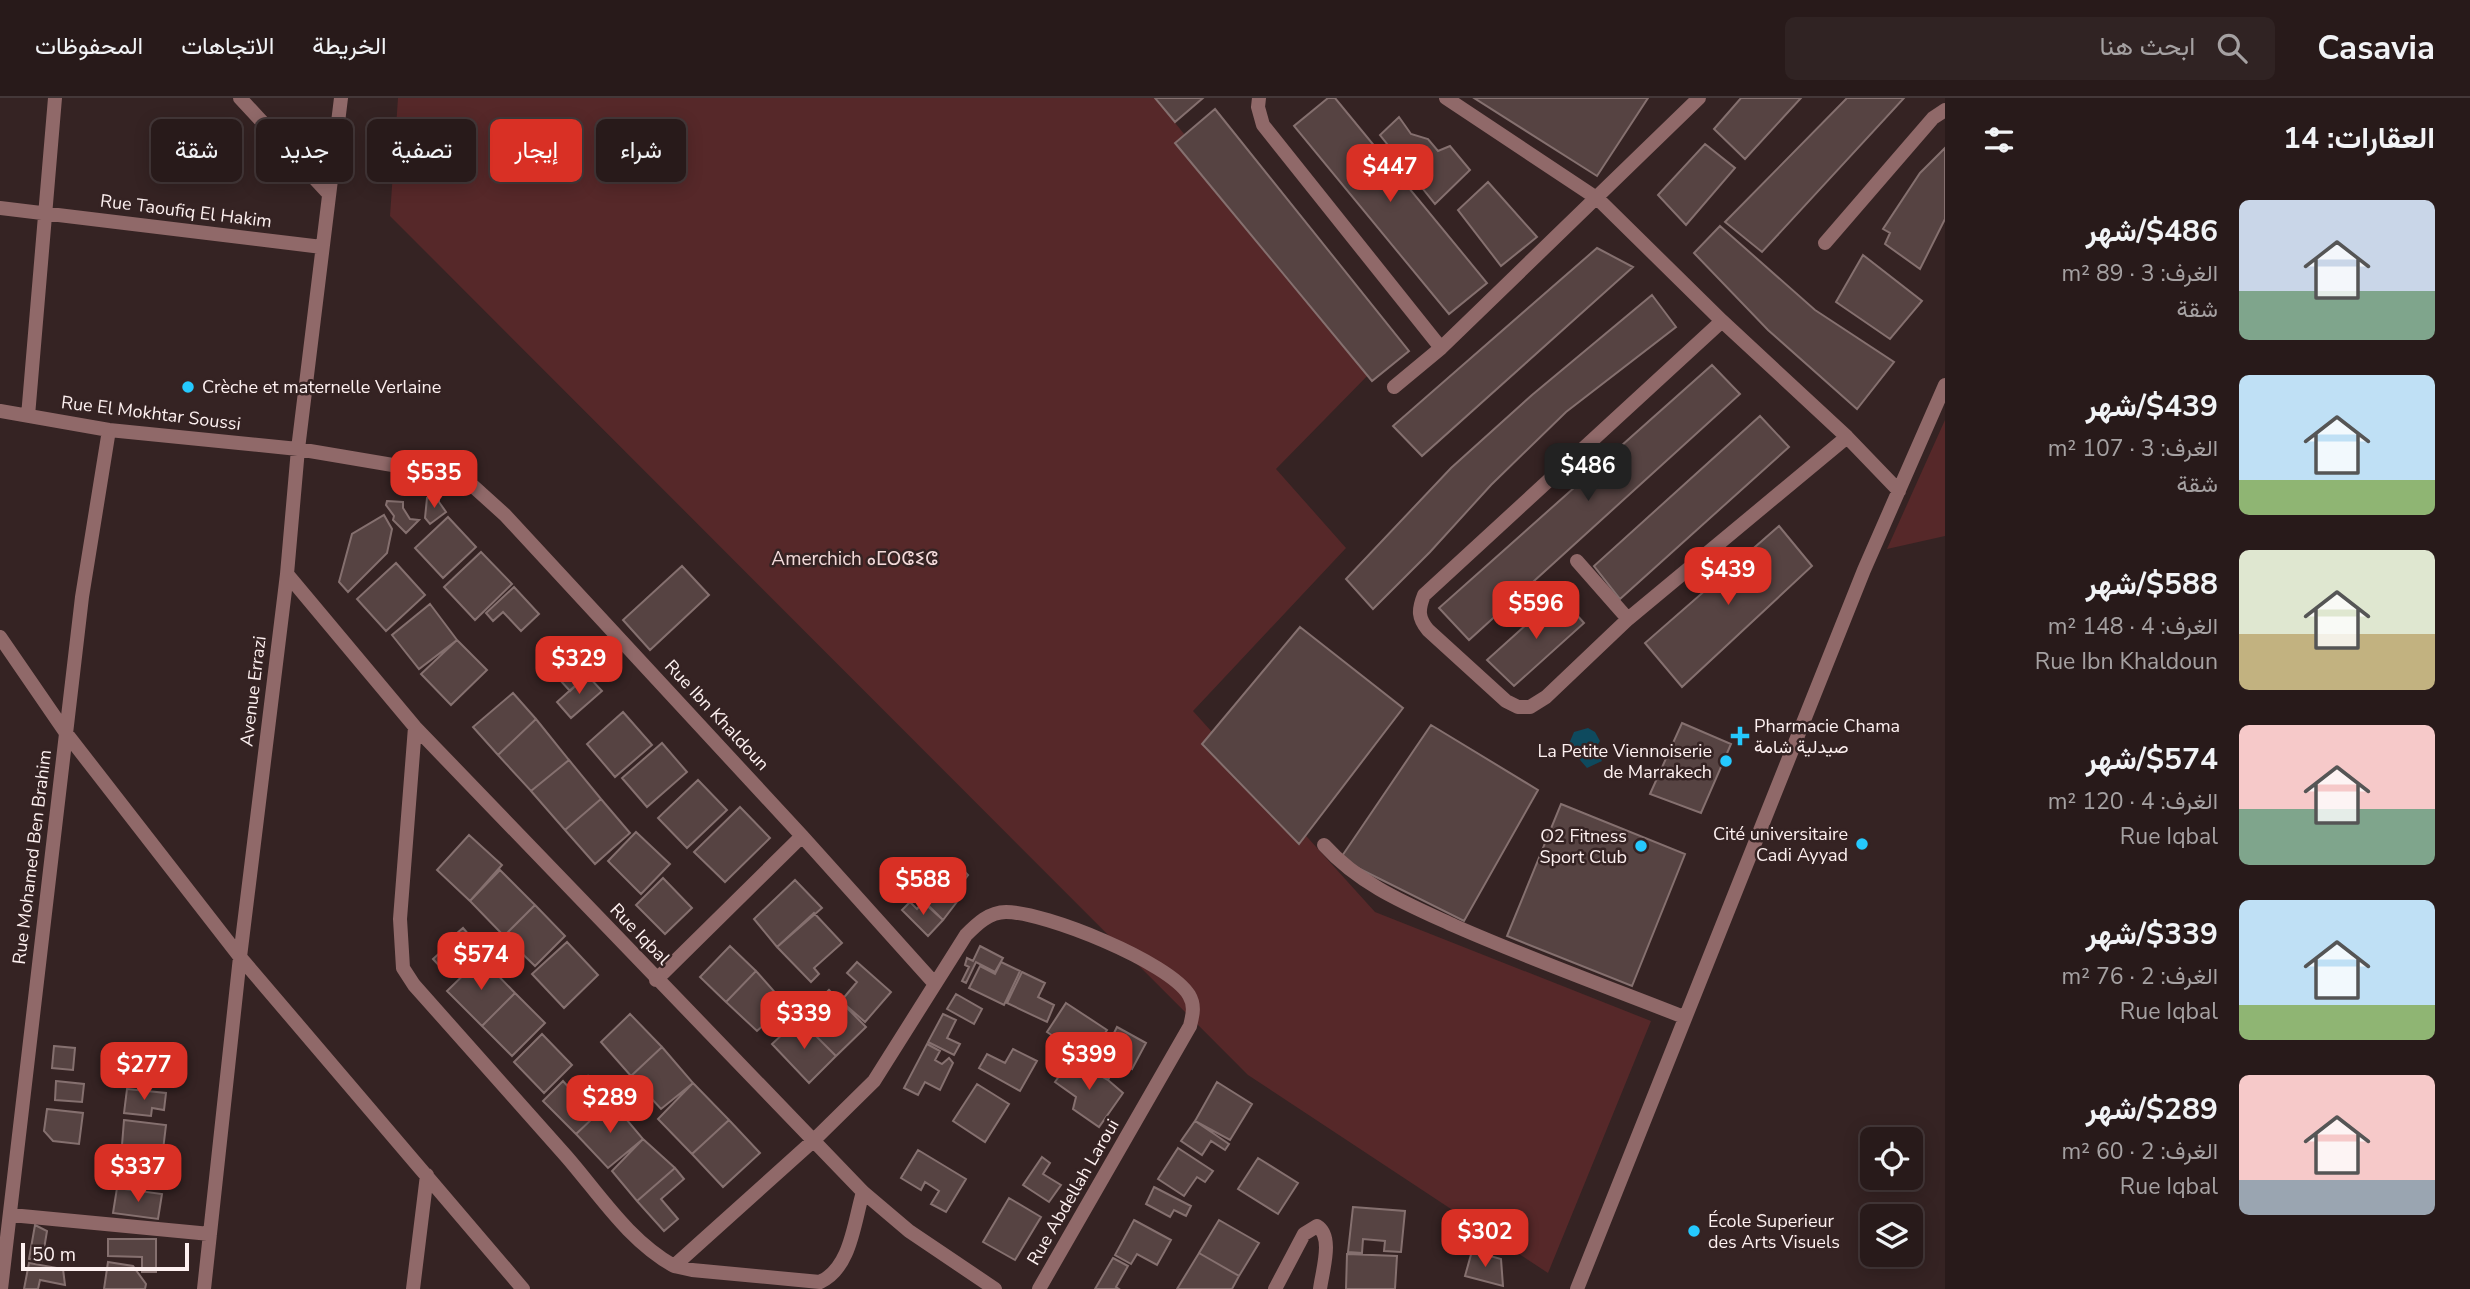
<!DOCTYPE html>
<html lang="ar">
<head>
<meta charset="utf-8">
<style>
  body { margin:0; font-family:"Nunito Sans",Vazirmatn,"Noto Sans Tifinagh",sans-serif; background:#302323; color:#f1f3f6; direction:rtl; height:100vh; display:flex; flex-direction:column; font-size:26px; white-space:nowrap }
  * { box-sizing:border-box; margin:0 }
  p { font-size:23px; color:#a5a1a2 }
  .icon { flex:none; width:38px; height:38px; fill:none; stroke:currentColor; stroke-width:2; stroke-linecap:round; stroke-linejoin:round }
  .map { position:relative; flex:1; overflow:hidden; direction:ltr }
  .side { display:flex; flex-direction:column; background:#281a1a; width:525px }
  .side>* { flex:none }
  .top-card { position:absolute; left:21px; top:21px; width:665px; height:63px; direction:rtl; display:flex; gap:14px }
  .fabs { position:absolute; left:1860px; top:1029px; display:grid; gap:14px }
  .fabs a { display:grid; place-items:center; width:63px; height:63px; border-radius:10px; background:#281a1a; box-shadow:0 4px 18px #0003,0 0 0 2px #443839; font-size:35px }
  .scale { position:absolute; left:21px; bottom:18px; width:168px; box-sizing:border-box; padding-left:7px; border:4px solid #fdf0f0; border-top:0; font-size:19px; line-height:24px; white-space:nowrap; color:#fdf0f0; -webkit-text-stroke:5px #352323; paint-order:stroke }
  .price { position:absolute; translate:-50% -60px; padding:0 16px; border-radius:14px; background:#d93025; color:#fff; font-size:23px; line-height:46px; filter:drop-shadow(0 2px 4px #0008) }
  .price::after { content:''; position:absolute; left:50%; top:42px; width:21px; height:16px; margin-left:-10px; background:inherit; clip-path:polygon(0 0,100% 0,50% 100%) }
  .price.active { background:#222; color:#fff }
  ul { padding:0; list-style:none }
  li { display:flex; align-items:center; gap:21px; height:175px; padding:0 35px }
  li span { display:grid; place-items:center; flex:none; width:196px; height:140px; border-radius:10px; color:#555 }
  li>.icon { margin-inline-start:auto }
  span .icon { width:84px; height:84px; fill:#fffc; stroke-width:1 }
  li b { font-size:30px }
  h2 { display:flex; justify-content:space-between; align-items:center; height:84px; padding:0 35px; font-size:30px }
  .chip { padding:0 24px; border-radius:10px; background:#281a1a; box-shadow:0 4px 18px #0003,0 0 0 2px #443839; font-size:24px; line-height:63px }
  .chip.active { background:#d93025; color:#fff }
  header { display:flex; align-items:center; gap:42px; box-sizing:border-box; height:98px; padding:0 35px; background:#281a1a; border-bottom:2px solid #443839 }
  header strong { font-size:33px }
  nav { display:flex; gap:38px; margin-inline-start:auto; font-size:24px }
  .search { width:490px; height:63px; background:#302323; display:flex; align-items:center; gap:18px; box-sizing:border-box; padding:0 24px; border-radius:10px; color:#a5a1a2; font-size:26px }
  main { display:flex; flex:1; min-height:0 }
  .map>svg:first-child { display:block }
  .green { fill:#562829 }
  .water { fill:#0e4a5e }
  .building { fill:#564342; stroke:#85706f; stroke-width:2 }
  .lines { fill:none; stroke-linecap:round; stroke-linejoin:round }
  .minor { stroke:#906969; stroke-width:14 }
  .poi-dot { fill:#25c9fe; stroke:#352323; stroke-width:2.5 }
  .labels { text-anchor:middle; stroke-width:5; stroke-linejoin:round; paint-order:stroke }
  .street-label { font-size:18px; fill:#fdf0f0; stroke:#352323 }
  .poi-label { font-size:18px; fill:#fdf0f0; stroke:#352323; text-anchor:start }
  .neighbourhood-label { font-size:19px; fill:#f4dbdb; stroke:#352323 }
</style>
</head>
<body>
<header>
<strong>Casavia</strong>
<div class="search"><svg class="icon" aria-label="search" viewBox="0 0 24 24"><circle cx="10" cy="10" r="6"/><path d="M15 15l6 6"/></svg>ابحث هنا</div>
<nav><a>الخريطة</a><a>الاتجاهات</a><a>المحفوظات</a></nav>
</header>
<main>
<section class="side">
<h2>العقارات: 14<svg class="icon" aria-label="filters" viewBox="0 0 24 24"><path d="M4 7h16M4 17h16"/><circle cx="9" cy="7" r="2"/><circle cx="15" cy="17" r="2"/></svg></h2>
<ul>
<li><span style="background:linear-gradient(#c9d6e8 65%,#7fa58c 0)"><svg class="icon" aria-label="home" viewBox="0 0 24 24"><path d="M3 11l9-7 9 7M6 9v11h12V9"/></svg></span><div><b>$486/شهر</b><p>الغرف: 3 · 89 m²</p><p>شقة</p></div></li>
<li><span style="background:linear-gradient(#bfe0f5 75%,#8fb573 0)"><svg class="icon" aria-label="home" viewBox="0 0 24 24"><path d="M3 11l9-7 9 7M6 9v11h12V9"/></svg></span><div><b>$439/شهر</b><p>الغرف: 3 · 107 m²</p><p>شقة</p></div></li>
<li><span style="background:linear-gradient(#dfe7d0 60%,#c2b280 0)"><svg class="icon" aria-label="home" viewBox="0 0 24 24"><path d="M3 11l9-7 9 7M6 9v11h12V9"/></svg></span><div><b>$588/شهر</b><p>الغرف: 4 · 148 m²</p><p>Rue Ibn Khaldoun</p></div></li>
<li><span style="background:linear-gradient(#f6c9c9 60%,#7fa58c 0)"><svg class="icon" aria-label="home" viewBox="0 0 24 24"><path d="M3 11l9-7 9 7M6 9v11h12V9"/></svg></span><div><b>$574/شهر</b><p>الغرف: 4 · 120 m²</p><p>Rue Iqbal</p></div></li>
<li><span style="background:linear-gradient(#bfe0f5 75%,#8fb573 0)"><svg class="icon" aria-label="home" viewBox="0 0 24 24"><path d="M3 11l9-7 9 7M6 9v11h12V9"/></svg></span><div><b>$339/شهر</b><p>الغرف: 2 · 76 m²</p><p>Rue Iqbal</p></div></li>
<li><span style="background:linear-gradient(#f6c9c9 75%,#9aa5b1 0)"><svg class="icon" aria-label="home" viewBox="0 0 24 24"><path d="M3 11l9-7 9 7M6 9v11h12V9"/></svg></span><div><b>$289/شهر</b><p>الغرف: 2 · 60 m²</p><p>Rue Iqbal</p></div></li>
</ul>
</section>
<div class="map">
<svg width="1945" height="1191" viewBox="0 0 1945 1191">
  <rect width="100%" height="100%" fill="#352323"/>
  <!-- green -->
  <path class="green" d="M398,0H1155L1374,271L1276,371L1346,450L1193,613L1375,814L1651,923L1548,1175L1248,977L390,118Z
    M1945,322V438L1887,451Z"/>
  <!-- water -->
  <path class="water" d="M1588,630L1595,634L1600,643L1595,651L1602,663L1587,670L1568,648L1574,634Z"/>
  <!-- building -->
  <path class="building" d="M1155,0H1203L1175,24Z
    M1328,0H1335L1487,185L1449,216L1294,28Z
    M1474,0H1648L1597,78Z
    M1741,0H1801L1745,61L1714,31Z
    M1847,0H1904L1762,154L1725,124Z
    M1215,11L1409,253L1372,283L1175,45Z
    M1399,19L1411,36L1428,41L1438,53L1450,48L1470,72L1435,106L1380,37Z
    M1705,46L1735,70L1686,127L1658,97Z
    M1945,50V121L1920,171L1885,146L1890,135L1883,131L1920,75Z
    M1488,84L1537,139L1501,168L1458,112Z
    M1720,128L1815,212L1894,264L1857,311L1768,232L1694,155Z
    M1597,150L1633,169L1422,358L1393,328Z
    M1863,157L1922,203L1890,241L1836,204Z
    M1652,197L1676,229L1566,314L1491,387L1430,454L1373,511L1346,481L1451,370L1532,297Z
    M1712,267L1740,296L1469,542L1439,510Z
    M1760,318L1789,349L1620,501L1594,468Z
    M427,400L439,401V404L446,414L430,426L425,420Z
    M387,403L403,404V410L410,421L419,422L406,435L393,422L394,418L386,407Z
    M384,417L392,431L387,455L348,494L339,484L352,436Z
    M448,419L476,449L443,480L415,450Z
    M1779,428L1812,468L1682,589L1645,545Z
    M481,454L512,486L475,522L444,489Z
    M396,465L425,497L386,533L357,501Z
    M682,468L709,497L650,552L623,522Z
    M514,489L539,516L521,533L503,514L493,523L486,515Z
    M1559,497L1584,525L1514,588L1487,562Z
    M430,506L457,542L419,571L392,537Z
    M1300,529L1403,610L1299,746L1202,646Z
    M1300,529L1403,610L1299,746L1202,646Z
    M457,542L487,572L451,607L421,576Z
    M552,549L582,582L570,593L540,560Z
    M587,577L602,593L571,620L557,604Z
    M513,595L536,621L498,657L473,629Z
    M623,614L652,647L615,679L587,646Z
    M536,621L569,662L531,693L498,657Z
    M1682,625L1731,646L1701,715L1650,696Z
    M1431,627L1538,692L1464,823L1340,761Z
    M662,645L687,674L647,709L622,680Z
    M569,662L601,701L565,732L531,693Z
    M698,682L727,712L687,750L658,720Z
    M601,701L630,735L595,766L565,732Z
    M1561,706L1685,756L1632,888L1507,838Z
    M740,709L770,740L725,784L694,754Z
    M636,734L670,766L641,796L608,763Z
    M469,737L502,767L470,803L437,772Z
    M953,761L968,777L954,796L959,801L943,822L917,796Z
    M500,772L535,807L504,838L470,803Z
    M663,780L692,810L665,836L636,807Z
    M795,782L822,810L777,849L754,821Z
    M910,804L917,811L923,804L943,822L928,838L902,812Z
    M535,807L565,838L535,868L504,838Z
    M814,815L842,845L814,870L819,876L811,884L777,849Z
    M463,830L476,845L464,856L450,841Z
    M567,844L598,877L564,910L532,876Z
    M730,848L756,873L726,904L700,879Z
    M980,848L1003,860L995,874L976,864L966,885L962,883L969,869L965,867L967,860L973,863Z
    M443,852L455,864L445,874L433,861Z
    M481,860L515,895L482,928L447,893Z
    M857,864L891,894L865,924L841,903L857,884L847,875Z
    M1001,864L1020,873L1004,907L969,890L980,868L995,876Z
    M756,873L786,907L757,933L726,904Z
    M1022,874L1045,885L1038,899L1054,907L1047,924L1007,905Z
    M829,892L866,929L836,958L799,921Z
    M515,895L545,925L512,958L482,928Z
    M956,896L982,911L974,926L947,911Z
    M1066,905L1107,932L1088,961L1047,934Z
    M630,916L662,949L631,978L601,944Z
    M943,916L956,922L947,940L960,946L954,957L928,944Z
    M799,921L836,958L809,985L772,946Z
    M1117,929L1146,945L1132,971L1118,962L1108,982L1099,977L1104,969L1091,962L1105,937L1111,941Z
    M542,936L572,967L544,995L514,964Z
    M927,946L940,953L935,962L942,966L949,960L953,965L940,992L925,984L918,997L904,990Z
    M54,948L75,950L73,972L52,970Z
    M662,949L693,985L661,1011L631,978Z
    M1013,951L1037,963L1020,993L979,970L987,956L1005,965Z
    M147,958L172,961L169,987L144,984Z
    M1072,960L1108,982L1123,995L1099,1029L1073,1011L1076,999L1055,984Z
    M588,978L611,1003L576,1036L543,1003L563,983L572,993Z
    M56,983L84,986L82,1004L55,1002Z
    M1217,984L1252,1006L1230,1042L1195,1023Z
    M693,985L729,1022L692,1056L658,1021Z
    M977,986L1009,1006L985,1044L953,1023Z
    M127,991L166,995L164,1012L152,1010L151,1018L124,1015Z
    M611,1003L643,1041L608,1070L576,1036Z
    M47,1011L83,1015L79,1046L53,1043L44,1033Z
    M124,1022L166,1027L163,1052L122,1047Z
    M729,1022L760,1055L723,1089L692,1056Z
    M1195,1023L1229,1046L1225,1052L1211,1043L1202,1057L1181,1043Z
    M643,1041L675,1070L637,1103L612,1073Z
    M1178,1050L1213,1073L1205,1084L1197,1079L1184,1098L1158,1081Z
    M918,1052L966,1081L946,1114L931,1106L939,1093L925,1084L921,1092L901,1080Z
    M119,1059L157,1062L156,1073L129,1071L128,1085L117,1080Z
    M1042,1059L1050,1065L1043,1076L1061,1087L1049,1104L1023,1087Z
    M1258,1060L1298,1085L1278,1116L1238,1091Z
    M675,1070L684,1081L661,1101L678,1121L664,1133L637,1103Z
    M1154,1089L1191,1108L1186,1118L1174,1112L1170,1119L1146,1106Z
    M117,1090L162,1096L158,1121L113,1115Z
    M1009,1100L1041,1119L1015,1162L983,1144Z
    M1353,1109L1405,1113L1401,1154L1384,1153L1385,1143L1363,1141L1362,1155L1348,1154Z
    M1134,1122L1171,1142L1157,1167L1137,1156L1131,1166L1115,1157Z
    M1219,1122L1259,1145L1239,1178L1199,1155Z
    M35,1127L47,1133L42,1163L29,1161Z
    M108,1141H156V1174H142V1159L108,1158Z
    M1472,1153L1501,1161L1503,1188L1465,1178Z
    M1199,1155L1239,1178L1232,1191H1177Z
    M1347,1156L1397,1158L1395,1191H1346Z
    M1113,1160L1128,1168L1116,1189L1119,1191H1095Z
    M108,1164L133,1168L146,1186L145,1191H104Z
    M29,1165L63,1171L65,1187L40,1182L38,1191H24Z"/>
  <g class="lines">
    <!-- minor -->
    <path class="minor" d="M240,0L328,95
      M1259,0L1258,9L1263,27L1441,250
      M1446,0L1598,101L1722,223L1847,339L1899,393
      M0,110L322,149
      M1825,145L1933,20L1945,12
      M1722,223L1424,497C1418,512 1418,520 1428,532L1506,603L1518,609H1530L1546,599L1628,521L1847,339
      M1394,289L1441,250L1699,0
      M0,313L109,332L298,351L440,375L474,389L505,417L802,738L935,886
      M28,318L55,0
      M1577,463L1628,521
      M287,476L415,629L863,1094L909,1133L995,1191
      M0,539L66,635L240,859L523,1191
      M415,629L400,821L403,870L414,887C465,944 516,1001 566,1058C600,1097 628,1142 674,1168L813,1043L874,983L966,837C977,826 989,814 1006,814C1045,814 1169,864 1189,897C1195,907 1193,916 1190,928L1039,1191
      M1324,747C1360,787 1407,806 1455,828C1530,861 1608,889 1684,919
      M656,882L802,738
      M11,1117L210,1136
      M674,1168L692,1172L820,1184C851,1170 854,1124 863,1094
      M1,1191L82,499L109,332
      M204,1191L240,859L287,476L298,351L341,0
      M413,1191L427,1077
      M1275,1191L1304,1136L1317,1128C1334,1138 1322,1174 1320,1191
      M1577,1191L1864,472L1945,287"/>
  </g>
  <!-- markers -->
  <g class="poi-dot">
    <circle cx="188" cy="289" r="7"/>
    <path d="M1736.5 627.5h7v7h7v7h-7v7h-7v-7h-7v-7h7z"/>
    <circle cx="1726" cy="663" r="7"/>
    <circle cx="1862" cy="746" r="7"/>
    <circle cx="1641" cy="748" r="7"/>
    <circle cx="1694" cy="1133" r="7"/>
  </g>
  <g class="labels">
    <!-- street labels -->
    <g class="street-label">
      <text transform="translate(186 113) rotate(7)" y="6">Rue Taoufiq El Hakim</text>
      <text transform="translate(151 315) rotate(7)" y="6">Rue El Mokhtar Soussi</text>
      <text transform="translate(253 593) rotate(-83)" y="6">Avenue Errazi</text>
      <text transform="translate(717 617) rotate(47)" y="6">Rue Ibn Khaldoun</text>
      <text transform="translate(32 759) rotate(-83)" y="6">Rue Mohamed Ben Brahim</text>
      <text transform="translate(640 836) rotate(46)" y="6">Rue Iqbal</text>
      <text transform="translate(1073 1094) rotate(-60)" y="6">Rue Abdellah Laroui</text>
    </g>
    <!-- poi labels -->
    <g class="poi-label">
      <text x="202" y="295">Crèche et maternelle Verlaine</text>
      <text x="1754" y="634">Pharmacie Chama<tspan x="1754" dy="21">صيدلية شامة</tspan></text>
      <text x="1712" y="659" text-anchor="end">La Petite Viennoiserie<tspan x="1712" dy="21">de Marrakech</tspan></text>
      <text x="1848" y="742" text-anchor="end">Cité universitaire<tspan x="1848" dy="21">Cadi Ayyad</tspan></text>
      <text x="1627" y="744" text-anchor="end">O2 Fitness<tspan x="1627" dy="21">Sport Club</tspan></text>
      <text x="1708" y="1129">École Superieur<tspan x="1708" dy="21">des Arts Visuels</tspan></text>
    </g>
    <!-- neighbourhood labels -->
    <g class="neighbourhood-label">
      <text x="855" y="467">Amerchich ⴰⵎⵔⵛⵉⵛ</text>
    </g>
  </g>
</svg>
<div class="fabs">
<a><svg class="icon" aria-label="locate" viewBox="0 0 24 24"><circle cx="12" cy="12" r="6"/><path d="M12 2v4M12 18v4M2 12h4M18 12h4"/></svg></a>
<a><svg class="icon" aria-label="layers" viewBox="0 0 24 24"><path d="M12 4l9 5-9 5-9-5zM3 14l9 5 9-5"/></svg></a>
</div>
<div class="scale">50 m</div>
<b class="price" style="left:1390px;top:106px">$447</b>
<b class="price active" style="left:1588px;top:405px">$486</b>
<b class="price" style="left:434px;top:412px">$535</b>
<b class="price" style="left:1728px;top:509px">$439</b>
<b class="price" style="left:1536px;top:543px">$596</b>
<b class="price" style="left:579px;top:598px">$329</b>
<b class="price" style="left:923px;top:819px">$588</b>
<b class="price" style="left:481px;top:894px">$574</b>
<b class="price" style="left:804px;top:953px">$339</b>
<b class="price" style="left:1089px;top:994px">$399</b>
<b class="price" style="left:144px;top:1004px">$277</b>
<b class="price" style="left:610px;top:1037px">$289</b>
<b class="price" style="left:138px;top:1106px">$337</b>
<b class="price" style="left:1485px;top:1171px">$302</b>
<div class="top-card">
<a class="chip">شراء</a>
<a class="chip active">إيجار</a>
<a class="chip">تصفية</a>
<a class="chip">جديد</a>
<a class="chip">شقة</a>
</div>
</div>
</main>
</body>
</html>
